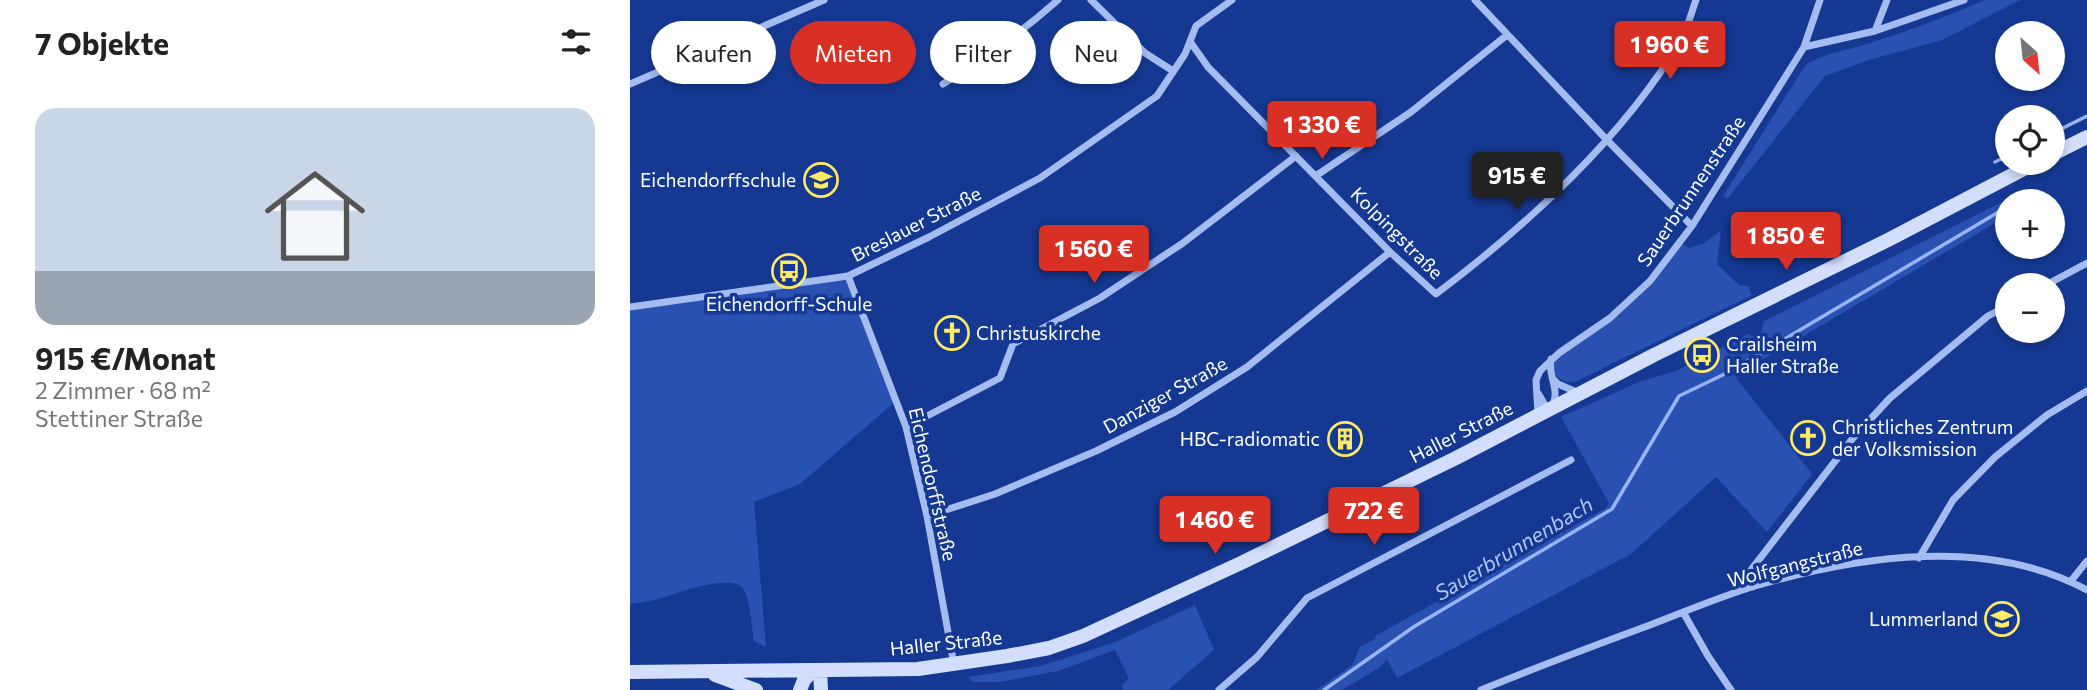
<!DOCTYPE html>
<html lang="de">
<head>
<meta charset="utf-8">
<style>
  body { margin:0; font-family:Commissioner,sans-serif; background:#f6f6f6; color:#222; height:100vh; display:flex; flex-direction:column; font-size:26px; white-space:nowrap }
  * { box-sizing:border-box; margin:0 }
  p { font-size:23px; color:#767676 }
  .icon { flex:none; width:38px; height:38px; fill:none; stroke:currentColor; stroke-width:2; stroke-linecap:round; stroke-linejoin:round }
  .map { position:relative; flex:1; overflow:hidden }
  .panel { display:flex; flex-direction:column; background:#fff; width:630px }
  .panel>* { flex:none }
  .banner { position:absolute; left:21px; top:21px; width:665px; height:63px; display:flex; gap:14px }
  .needle { width:46px; rotate:153deg }
  .tools { position:absolute; left:1365px; top:21px; display:grid; gap:14px }
  .tools a { display:grid; place-items:center; width:70px; height:70px; border-radius:50%; background:#fff; box-shadow:0 4px 10px #0003; font-size:35px }
  .price { position:absolute; translate:-50% -60px; padding:0 16px; border-radius:7px; background:#d93025; color:#fff; font-size:23px; line-height:46px; filter:drop-shadow(0 2px 4px #0008) }
  .price::after { content:''; position:absolute; left:50%; top:42px; width:21px; height:16px; margin-left:-10px; background:inherit; clip-path:polygon(0 0,100% 0,50% 100%) }
  .price.current { background:#222; color:#fff }
  ul { padding:0; list-style:none }
  li { display:grid; align-content:center; gap:14px; height:371px; padding:0 35px }
  li span { display:grid; place-items:center; height:217px; border-radius:21px; color:#555 }
  li>.icon { margin-inline-start:auto }
  span .icon { width:126px; height:126px; fill:#fffc; stroke-width:1 }
  li b { font-size:30px }
  h2 { display:flex; justify-content:space-between; align-items:center; height:84px; padding:0 35px; font-size:30px }
  .chip { padding:0 24px; border-radius:32px; background:#fff; box-shadow:0 4px 10px #0003; font-size:24px; line-height:63px }
  .chip.current { background:#d93025; color:#fff }
  main { display:flex; flex:1; min-height:0 }
  .map>svg:first-child { display:block }
  .green { fill:#2851b2 }
  .lines { fill:none; stroke-linecap:round; stroke-linejoin:round }
  .stream { stroke:#97b4f4; stroke-width:3.5 }
  .minor { stroke:#a5bcf1; stroke-width:7 }
  .secondary { stroke:#d3defc; stroke-width:14 }
  .labels { text-anchor:middle; stroke-width:7; stroke-linejoin:round; paint-order:stroke }
  .poi-label { font-size:19px; fill:#fff; stroke:#153993; text-anchor:end }
  .street-label { font-size:19px; fill:#fff; stroke:#153993 }
  .water-label { font-size:21px; font-style:italic; fill:#b1c6f8; stroke:#153993 }
</style>
</head>
<body>
<main>
<section class="panel">
<h2>7 Objekte<svg class="icon" aria-label="filters" viewBox="0 0 24 24"><path d="M4 7h16M4 17h16"/><circle cx="9" cy="7" r="2"/><circle cx="15" cy="17" r="2"/></svg></h2>
<ul>
<li><span style="background:linear-gradient(#c9d6e8 75%,#9aa5b1 0)"><svg class="icon" aria-label="home" viewBox="0 0 24 24"><path d="M3 11l9-7 9 7M6 9v11h12V9"/></svg></span><div><b>915 €/Monat</b><p>2 Zimmer · 68 m²</p><p>Stettiner Straße</p></div></li>
</ul>
</section>
<div class="map">
<svg width="1457" height="690" viewBox="0 0 1457 690">
  <rect width="100%" height="100%" fill="#153993"/>
  <!-- green -->
  <path class="green" d="M1355,0H1390L1312,40L1239,60L1195,76L1098,198L1093,196L1176,64C1198,52 1220,50 1243,42C1281,30 1318,16 1355,0Z
    M1394,191L1399,201H1377V216L1114,371L1106,378L1182,474L1137,532L1086,477L1001,554L767,678L757,659L750,667L712,690H686L722,665L730,647L746,638L745,636L976,508L979,503L931,417L1009,382L1046,371L1118,334L1124,337L1131,332L1134,321Z
    M1091,230L1087,264L1109,285L1118,286L1122,295L945,382H936L920,373L921,359L980,318L1020,281L1050,243L1059,248L1075,243Z
    M218,276L267,400L170,484L124,502L136,647L124,641C122,630 120,594 112,587C98,575 49,592 32,598C22,601 11,602 0,604V307Z
    M565,605L584,650L538,690H493L492,685L499,678L485,650L428,671L370,682H343L338,677L410,666L486,642Z"/>
  <g class="lines">
    <!-- stream -->
    <path class="stream" d="M1423,133L1457,116
      M1365,162L1377,156
      M1381,201L1383,196
      M694,690L785,626L982,509L1049,396L1101,371L1377,207"/>
    <!-- minor -->
    <path class="minor" d="M461,0L515,53L543,71
      M845,0L976,139L1062,226
      M1245,31L1257,0
      M561,43L578,67L760,252L806,294C895,227 994,137 1051,40C1058,28 1061,13 1066,0
      M1174,47L1190,0
      M0,84L194,0
      M313,84C354,59 392,32 428,0
      M687,175L781,112L877,35
      M218,276L276,427L297,516L324,665
      M1416,285L1457,263
      M0,307L218,276L299,237L410,178L527,96L555,54L566,26L602,0
      M923,379L928,384L949,393
      M908,393L915,405L921,408C932,390 917,377 921,359
      M908,414L906,380L910,371L929,353L980,318L1020,281L1062,226L1174,47L1245,31L1334,0
      M276,427L370,378L383,344L470,298L553,243L666,156
      M297,516L365,494L466,451L545,412L617,367L760,252
      M1289,558L1323,500L1365,457L1417,415L1457,391
      M1441,581L1457,561
      M1123,587L1121,570L1223,438L1260,398L1358,316L1377,306
      M1053,612L1078,656L1101,690
      M589,690L627,657L677,598L941,460
      M851,690C907,667 963,646 1020,625C1054,612 1089,597 1125,586C1229,556 1357,536 1457,590"/>
    <!-- secondary -->
    <path class="secondary" d="M1423,154L1457,137
      M190,670L191,690
      M0,672L288,669L377,656L419,648L453,636L611,563L826,458L1024,355L1258,240L1405,163
      M85,675L126,690
      M170,690L174,680L183,670"/>
  </g>
  <!-- icons -->
  <defs>
    <g id="school-ring" transform="scale(1.75)"><circle r="9.5" fill="#153993" stroke="#ffea65" stroke-width="1.5"/><path d="M0-5L7-2L0 1L-7-2ZM-4 1L0 2.5L4 1V4Q0 6-4 4Z" fill="#ffea65"/></g>
    <g id="bus-ring" transform="scale(1.75)"><circle r="9.5" fill="#153993" stroke="#ffea65" stroke-width="1.5"/><path d="M-5-6H5V4H4V6H2V4H-2V6H-4V4H-5ZM-3.5-4V0h7V-4ZM-3.5 1.2v1.5H-2V1.2ZM2 1.2v1.5H3.5V1.2Z" fill="#ffea65"/></g>
    <g id="church-ring" transform="scale(1.75)"><circle r="9.5" fill="#153993" stroke="#ffea65" stroke-width="1.5"/><path d="M-1.2-6h2.4v3.5h3.3v2.4h-3.3V6h-2.4V-.1h-3.3v-2.4h3.3Z" fill="#ffea65"/></g>
    <g id="building-ring" transform="scale(1.75)"><circle r="9.5" fill="#153993" stroke="#ffea65" stroke-width="1.5"/><path d="M-4-6H4V6H1V3H-1V6H-4ZM-2.5-4.3h1.7v1.8h-1.7ZM.8-4.3h1.7v1.8H.8ZM-2.5-1h1.7V.8h-1.7ZM.8-1h1.7V.8H.8Z" fill="#ffea65"/></g>
  </defs>
  <g fill-rule="evenodd">
    <use href="#school-ring" x="191" y="180"/>
    <use href="#bus-ring" x="159" y="271"/>
    <use href="#church-ring" x="322" y="333"/>
    <use href="#bus-ring" x="1072" y="355"/>
    <use href="#church-ring" x="1178" y="438"/>
    <use href="#building-ring" x="715" y="439"/>
    <use href="#school-ring" x="1372" y="619"/>
  </g>
  <g class="labels">
    <!-- poi labels -->
    <g class="poi-label">
      <text x="166" y="187">Eichendorffschule</text>
      <text x="159" y="311" text-anchor="middle">Eichendorff-Schule</text>
      <text x="346" y="340" text-anchor="start">Christuskirche</text>
      <text x="1096" y="351" text-anchor="start">Crailsheim<tspan x="1096" dy="22">Haller Straße</tspan></text>
      <text x="1202" y="434" text-anchor="start">Christliches Zentrum<tspan x="1202" dy="22">der Volksmission</tspan></text>
      <text x="690" y="446">HBC-radiomatic</text>
      <text x="1348" y="626">Lummerland</text>
    </g>
    <!-- street labels -->
    <g class="street-label">
      <text transform="translate(1061 191) rotate(-56)" y="7">Sauerbrunnenstraße</text>
      <text transform="translate(286 224) rotate(-27)" y="7">Breslauer Straße</text>
      <text transform="translate(767 233) rotate(45)" y="7">Kolpingstraße</text>
      <text transform="translate(535 395) rotate(-29)" y="7">Danziger Straße</text>
      <text transform="translate(831 432) rotate(-27)" y="7">Haller Straße</text>
      <text transform="translate(303 484) rotate(77)" y="7">Eichendorffstraße</text>
      <text transform="translate(1165 564) rotate(-14)" y="7">Wolfgangstraße</text>
      <text transform="translate(316 643) rotate(-6)" y="7">Haller Straße</text>
    </g>
    <!-- water labels -->
    <g class="water-label">
      <text transform="translate(884 549) rotate(-31)" y="7">Sauerbrunnenbach</text>
    </g>
  </g>
</svg>
<div class="tools">
<a><svg class="needle" viewBox="-14 -14 28 28"><path d="M0-13l5 13h-10z" fill="#e53935"/><path d="M0 13l5-13h-10z" fill="#767676"/></svg></a>
<a><svg class="icon" aria-label="locate" viewBox="0 0 24 24"><circle cx="12" cy="12" r="6"/><path d="M12 2v4M12 18v4M2 12h4M18 12h4"/></svg></a>
<a>+</a>
<a>−</a>
</div>
<b class="price" style="left:1040px;top:81px">1 960 €</b>
<b class="price" style="left:692px;top:161px">1 330 €</b>
<b class="price current" style="left:887px;top:212px">915 €</b>
<b class="price" style="left:1156px;top:272px">1 850 €</b>
<b class="price" style="left:464px;top:285px">1 560 €</b>
<b class="price" style="left:744px;top:547px">722 €</b>
<b class="price" style="left:585px;top:556px">1 460 €</b>
<div class="banner">
<a class="chip">Kaufen</a>
<a class="chip current">Mieten</a>
<a class="chip">Filter</a>
<a class="chip">Neu</a>
</div>
</div>
</main>
</body>
</html>
